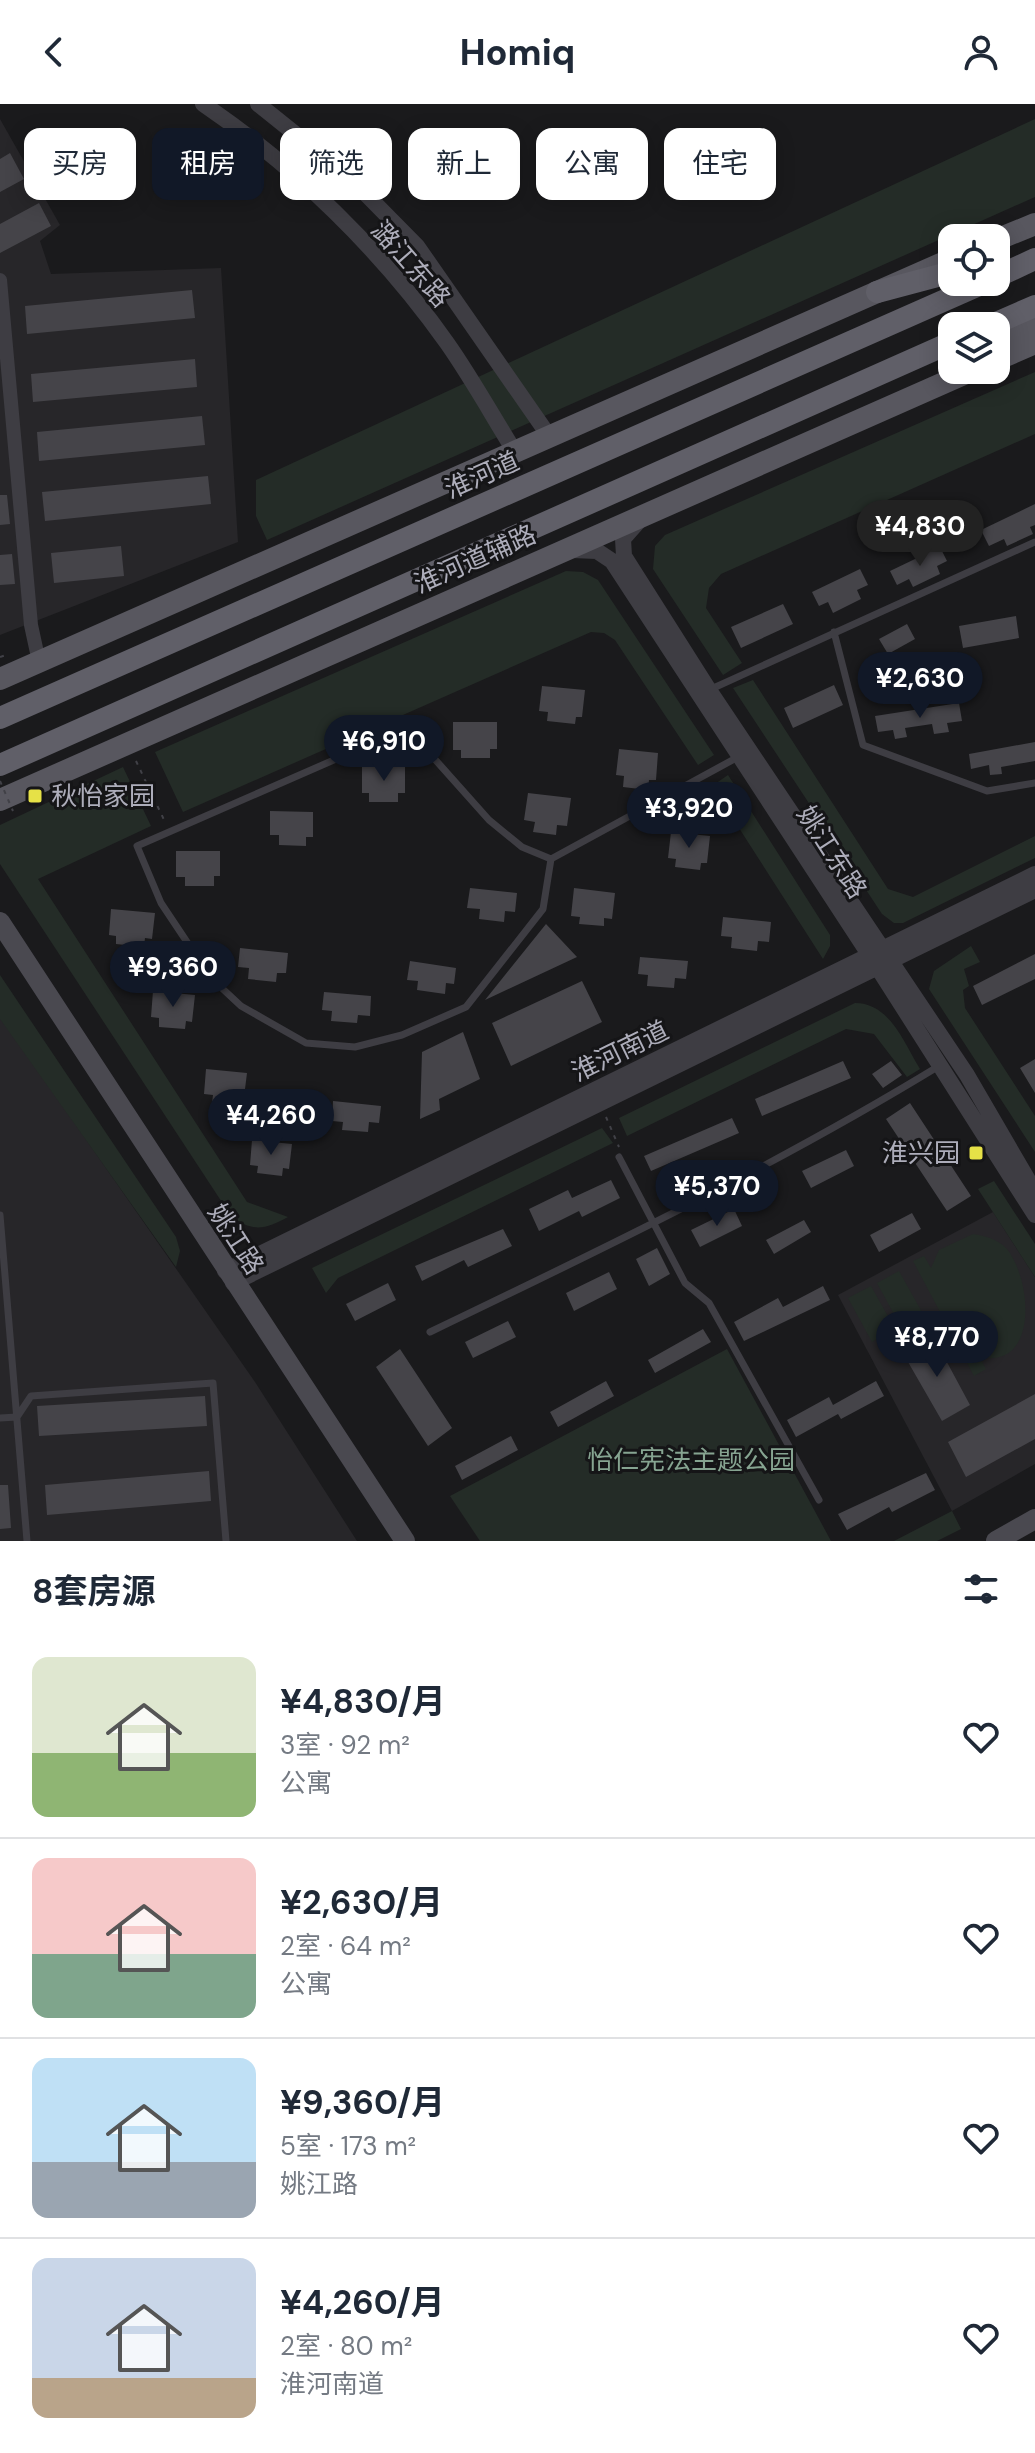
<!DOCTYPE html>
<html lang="zh">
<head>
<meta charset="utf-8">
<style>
  body { margin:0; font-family:"DM Sans","Noto Sans SC",sans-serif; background:#f6f6f7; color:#1f2937; height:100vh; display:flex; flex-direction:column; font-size:30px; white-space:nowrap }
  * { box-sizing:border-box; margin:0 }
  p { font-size:26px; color:#747a83 }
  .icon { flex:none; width:44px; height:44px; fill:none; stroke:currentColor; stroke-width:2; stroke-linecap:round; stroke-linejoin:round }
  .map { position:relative; height:1437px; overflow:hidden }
  .drawer { display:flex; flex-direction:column; background:#fff; flex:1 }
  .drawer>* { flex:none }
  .hud { position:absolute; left:24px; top:24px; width:988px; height:72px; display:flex; gap:16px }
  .tools { position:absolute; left:938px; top:120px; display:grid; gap:16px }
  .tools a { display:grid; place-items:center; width:72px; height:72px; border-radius:16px; background:#fff; box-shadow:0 4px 20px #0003; font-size:40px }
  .price { position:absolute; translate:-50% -68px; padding:0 18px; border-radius:28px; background:#111827; color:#fff; font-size:26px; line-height:52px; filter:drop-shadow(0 2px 4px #0008) }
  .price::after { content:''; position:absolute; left:50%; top:48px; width:24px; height:18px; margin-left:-12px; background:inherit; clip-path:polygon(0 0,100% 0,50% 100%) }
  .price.on { background:#222; color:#fff }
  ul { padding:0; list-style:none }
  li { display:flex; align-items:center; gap:24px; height:200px; padding:0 32px }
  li+li { border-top:2px solid #e0e1e3 }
  li span { display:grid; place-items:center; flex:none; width:224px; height:160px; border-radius:16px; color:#555 }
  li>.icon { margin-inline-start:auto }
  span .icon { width:96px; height:96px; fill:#fffc; stroke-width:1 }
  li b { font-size:34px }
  h2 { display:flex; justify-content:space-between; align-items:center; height:96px; padding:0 32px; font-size:34px }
  .pill { padding:0 28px; border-radius:16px; background:#fff; box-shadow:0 4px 20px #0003; font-size:28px; line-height:72px }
  .pill.on { background:#111827; color:#fff }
  header { display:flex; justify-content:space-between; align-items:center; height:104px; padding:0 32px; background:#fff; font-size:36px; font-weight:800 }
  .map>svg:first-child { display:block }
  .built { fill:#272629 }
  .green { fill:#242c27 }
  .building { fill:#454449 }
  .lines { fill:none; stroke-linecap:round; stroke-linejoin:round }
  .path { stroke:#414147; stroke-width:2; stroke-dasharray:4 6; stroke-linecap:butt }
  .service { stroke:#3e3d43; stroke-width:7 }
  .minor { stroke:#3e3d43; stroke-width:14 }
  .tertiary { stroke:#3e3d43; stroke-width:16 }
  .secondary { stroke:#4a4950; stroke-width:20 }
  .primary { stroke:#58575f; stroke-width:22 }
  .trunk { stroke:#605f68; stroke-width:22 }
  .path-bridge { stroke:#414147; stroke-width:2; stroke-dasharray:4 6; stroke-linecap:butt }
  .poi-dot { fill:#e6e147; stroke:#151517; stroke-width:3 }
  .labels { text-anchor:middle; stroke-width:6; stroke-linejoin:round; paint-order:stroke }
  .street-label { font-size:26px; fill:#adadba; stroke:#151517 }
  .poi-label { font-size:26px; fill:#adadba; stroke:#151517; text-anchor:start }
  .park-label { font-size:26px; fill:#86a491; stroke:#151517 }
</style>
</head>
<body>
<header><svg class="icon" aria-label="back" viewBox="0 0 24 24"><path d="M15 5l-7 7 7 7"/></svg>Homiq<svg class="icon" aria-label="person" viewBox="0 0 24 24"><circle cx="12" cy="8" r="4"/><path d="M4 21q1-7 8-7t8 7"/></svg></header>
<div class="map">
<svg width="1035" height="1437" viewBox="0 0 1035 1437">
  <rect width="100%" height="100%" fill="#1a1a1c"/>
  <!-- built -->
  <path class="built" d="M0,15L60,121L40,137L51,170L221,164L238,438L0,531Z
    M0,912L255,1278L357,1437H0Z
    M993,1108L1035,1173V1360L952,1407L838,1191Z"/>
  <!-- green -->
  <path class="green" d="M1035,15V93L267,436L256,412V376Z
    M1035,268V330L721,470L709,484L706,504L742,559L723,571L653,465L655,442L665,431Z
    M566,467L583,468L598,476L714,651L698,661L615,536L604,529L591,528L183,708L155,648Z
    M753,576L888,785L913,793L1035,732V754L903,819H894L882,810L733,584Z
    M123,663L151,722L38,775L247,1098L288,1113C266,1125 253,1129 231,1112L0,760V721Z
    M728,671L830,831V842L823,855L712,682Z
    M971,842L980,858L964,865L969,882L963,886L965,904L1035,1012V1048L929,885L934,867Z
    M0,871L176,1133L180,1147L176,1163L0,915Z
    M855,899C890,899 904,939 920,965L907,973L874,930L846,925L627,1032L619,1014Z
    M602,1024L613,1039L338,1174L326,1189L312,1164Z
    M994,1077L1035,1140V1173L978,1085Z
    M973,1130C985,1132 998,1135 1007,1145C1035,1182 1035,1268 979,1252L986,1265L974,1272L913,1157L924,1152L931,1164L939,1146Z
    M899,1167L923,1210L901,1223L877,1179Z
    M871,1182L895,1225L872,1238L848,1194Z
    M727,1245L831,1437H480L450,1392Z
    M952,1407L961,1425L937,1437H894Z"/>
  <!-- building -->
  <path class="building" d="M10,49L24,75L0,88V55Z
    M39,99L51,122L0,149V120Z
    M192,186L195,214L27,230L25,202Z
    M195,255L197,283L33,298L31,270Z
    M202,312L205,341L39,357L37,328Z
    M208,372L211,400L45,417L42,388Z
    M0,391H7L10,420L0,421Z
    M1035,400V421L1030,423L1033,430L1007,442L1004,435L989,442L981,426Z
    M121,442L124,472L54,479L51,449Z
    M940,443L947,457L937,462L940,470L913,483L909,475L897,481L890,467Z
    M12,450L15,480L0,481V451Z
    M860,465L868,481L857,486L861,495L833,509L828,498L819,502L812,488Z
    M783,500L793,520L741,544L731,523Z
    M1016,512L1019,534L963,544L959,522Z
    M907,520L915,535L888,550L879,535Z
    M834,581L843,601L793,624L784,604Z
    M542,582L585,586L582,613H576L575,620L547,617L548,608L539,607Z
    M959,599L962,617L947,619L949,628L934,630L932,620L905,624L907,633L895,635L893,626L878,628L875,612Z
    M453,618H497V645H490V654H461V646H453Z
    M1035,638V657L1001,663L1002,670L990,671L989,661L971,665L969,650Z
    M619,645L658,649L656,676H649L648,686L623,683L624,672L616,671Z
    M362,662H405V689H398V698H369V689H362Z
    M528,689L571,694L567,722L557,721L556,731L533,728L535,718L524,716Z
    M270,707L313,708V733H306V742L279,741V731H270Z
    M671,728L710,732L707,759H701L700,766L675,763L676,755L668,754Z
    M176,747H220V772H214V782H185V773H176Z
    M470,784L517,789L515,808L505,807L504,818L479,815L480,805L467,804Z
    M574,784L615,789L612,815L604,814V822L579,820L580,813L571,812Z
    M111,805L155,809L152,835L145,834L144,843L116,840V832L109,831Z
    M723,813L771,818L769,838L758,837L757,847L731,844L732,833L721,832Z
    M546,820L577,853L485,896Z
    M240,844L288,849L286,869H277L276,878L248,875L249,864L238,863Z
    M1035,850V875L982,901L973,882Z
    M640,853L688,857L686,875L675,874L674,884L647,882L648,871L638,870Z
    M410,857L456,864L454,880L446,879L445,890L417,886L418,877L407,876Z
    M582,877L602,918L511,962L492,919Z
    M153,887L195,891L192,918L186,917L185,925L159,923V914L151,913Z
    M324,888L371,892L370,912L358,911L357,919L331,917L332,907L322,906Z
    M463,928L480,975L439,995L440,1006L420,1015L422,948Z
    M1035,955V989L1020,964Z
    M843,957L851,974L762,1012L755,995Z
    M891,957L902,971L883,984L872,970Z
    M206,965L247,969L244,993H236L235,1001L212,999L213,991L204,990Z
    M333,997L381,1002L379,1019L369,1018L368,1028L342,1026L343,1018L332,1017Z
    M910,999L971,1092L947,1107L886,1015Z
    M732,1014L739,1029L651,1067L644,1052Z
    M252,1036L292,1040L289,1065L283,1064L282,1072L257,1069L258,1062L250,1061Z
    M846,1046L854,1062L811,1084L802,1067Z
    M611,1076L620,1094L582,1113L579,1107L539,1127L529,1105L568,1086L572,1094Z
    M734,1105L742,1122L700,1143L691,1126Z
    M912,1109L921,1125L879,1148L870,1131Z
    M804,1116L811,1128L774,1150L766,1136Z
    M503,1125L512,1142L468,1163L464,1156L422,1177L415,1162Z
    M657,1144L670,1170L649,1182L636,1155Z
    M609,1168L617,1185L574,1207L566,1189Z
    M388,1179L396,1196L355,1217L346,1200Z
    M823,1182L830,1196L744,1237L734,1218L778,1194L783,1203Z
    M508,1217L516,1233L473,1254L465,1238Z
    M703,1225L711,1238L655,1269L648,1256Z
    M934,1234L970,1301L942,1317L904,1251Z
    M400,1245L452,1324L428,1342L376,1263Z
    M606,1277L614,1292L558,1323L550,1308Z
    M876,1277L884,1292L841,1315L838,1310L796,1333L787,1316L829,1293L833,1301Z
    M1035,1290V1335L966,1373L948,1338Z
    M205,1292L207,1322L39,1332L37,1302Z
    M511,1332L518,1346L462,1376L455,1362Z
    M209,1367L211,1397L47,1411L45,1381Z
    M926,1369L935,1386L892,1408L889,1403L847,1426L838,1410Z
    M0,1381H8L11,1424L0,1425Z"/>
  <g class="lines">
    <!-- path -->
    <path class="path" d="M0,553L9,550
      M136,657L166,720
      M606,1013L619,1043"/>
    <!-- service -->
    <path class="service" d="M834,528L863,641L987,687L1035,679
      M709,586L1035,438
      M551,755L522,743L489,716L407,624L137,742L161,799L211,874L241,902L306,939L355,943L402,931L466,903L543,805L551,755L738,653
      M619,1053L685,1179L709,1199L819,1396
      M0,1111L27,1437
      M430,1228C603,1145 775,1062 939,962
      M0,1314L17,1313L31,1292L213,1279L226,1437"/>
    <!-- minor -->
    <path class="minor" d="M0,176L31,521L39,558"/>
    <!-- tertiary -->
    <path class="tertiary" d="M203,0C296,63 382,147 447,239C471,273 492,311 515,348
      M258,0L349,73L417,142L549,332
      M639,417L623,435L624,452L709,586L967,971L1035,1088
      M572,446L597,447L612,457L878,864L1035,1111
      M225,1167L1035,770
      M233,1179L1035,786"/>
    <!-- secondary -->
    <path class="secondary" d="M0,818L405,1437
      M996,1437L1035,1415"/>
    <!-- primary -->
    <path class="primary" d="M996,136L1035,120
      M996,240L1035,215
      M996,256L1035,239
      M0,575L952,155
      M0,696L973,266"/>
    <!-- trunk -->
    <path class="trunk" d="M996,173L1035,155
      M877,188L952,168
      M989,222L1035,202
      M0,614L986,178
      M0,661L952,238"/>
    <!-- path-bridge -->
    <path class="path-bridge" d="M0,677L13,707"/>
  </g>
  <!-- markers -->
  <g class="poi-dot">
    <rect x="27" y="684" width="16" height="16" rx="4"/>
    <rect x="968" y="1041" width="16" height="16" rx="4"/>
  </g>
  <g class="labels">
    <!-- street labels -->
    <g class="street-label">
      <text transform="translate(411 160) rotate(49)" y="9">潞江东路</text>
      <text transform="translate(482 371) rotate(-24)" y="9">淮河道</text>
      <text transform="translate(475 455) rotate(-24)" y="9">淮河道辅路</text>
      <text transform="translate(832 748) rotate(57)" y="9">姚江东路</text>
      <text transform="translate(620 947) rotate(-26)" y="9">淮河南道</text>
      <text transform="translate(236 1135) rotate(57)" y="9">姚江路</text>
    </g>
    <!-- poi labels -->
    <g class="poi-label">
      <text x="51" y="701">秋怡家园</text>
      <text x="960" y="1058" text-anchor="end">淮兴园</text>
    </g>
    <!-- park labels -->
    <g class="park-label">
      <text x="691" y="1365">怡仁宪法主题公园</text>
    </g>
  </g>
</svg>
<div class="tools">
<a><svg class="icon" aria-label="locate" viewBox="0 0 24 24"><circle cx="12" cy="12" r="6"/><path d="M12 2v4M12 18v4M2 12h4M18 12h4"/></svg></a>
<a><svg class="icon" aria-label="layers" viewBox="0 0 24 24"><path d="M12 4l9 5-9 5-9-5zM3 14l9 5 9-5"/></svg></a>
</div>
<b class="price on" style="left:920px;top:464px">¥4,830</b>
<b class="price" style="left:920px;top:616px">¥2,630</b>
<b class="price" style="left:384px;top:679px">¥6,910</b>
<b class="price" style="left:689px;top:746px">¥3,920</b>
<b class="price" style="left:173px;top:905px">¥9,360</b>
<b class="price" style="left:271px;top:1053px">¥4,260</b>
<b class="price" style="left:717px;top:1124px">¥5,370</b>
<b class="price" style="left:937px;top:1275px">¥8,770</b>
<div class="hud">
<a class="pill">买房</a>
<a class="pill on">租房</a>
<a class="pill">筛选</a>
<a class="pill">新上</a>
<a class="pill">公寓</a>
<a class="pill">住宅</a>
</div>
</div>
<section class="drawer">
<h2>8套房源<svg class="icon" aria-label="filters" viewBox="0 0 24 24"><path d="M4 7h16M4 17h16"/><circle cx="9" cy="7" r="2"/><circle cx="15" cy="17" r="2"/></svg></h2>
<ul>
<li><span style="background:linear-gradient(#dfe7d0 60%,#8fb573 0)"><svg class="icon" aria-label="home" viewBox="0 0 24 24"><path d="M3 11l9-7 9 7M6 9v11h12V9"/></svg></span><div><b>¥4,830/月</b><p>3室 · 92 m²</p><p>公寓</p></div><svg class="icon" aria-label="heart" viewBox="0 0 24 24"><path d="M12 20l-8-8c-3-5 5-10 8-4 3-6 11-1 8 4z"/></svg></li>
<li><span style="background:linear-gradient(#f6c9c9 60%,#7fa58c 0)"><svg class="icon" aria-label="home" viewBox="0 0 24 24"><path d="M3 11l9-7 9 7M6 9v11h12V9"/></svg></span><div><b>¥2,630/月</b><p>2室 · 64 m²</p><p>公寓</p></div><svg class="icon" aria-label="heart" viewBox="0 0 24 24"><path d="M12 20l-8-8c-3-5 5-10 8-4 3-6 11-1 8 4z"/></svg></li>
<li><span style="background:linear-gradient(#bfe0f5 65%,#9aa5b1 0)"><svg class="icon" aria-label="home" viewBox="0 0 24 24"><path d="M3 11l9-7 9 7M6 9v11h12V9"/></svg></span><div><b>¥9,360/月</b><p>5室 · 173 m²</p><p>姚江路</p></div><svg class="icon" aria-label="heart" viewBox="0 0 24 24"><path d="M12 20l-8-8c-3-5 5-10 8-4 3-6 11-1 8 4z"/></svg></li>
<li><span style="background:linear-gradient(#c9d6e8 75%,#b9a48a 0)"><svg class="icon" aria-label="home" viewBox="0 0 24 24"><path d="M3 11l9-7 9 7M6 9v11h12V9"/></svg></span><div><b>¥4,260/月</b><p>2室 · 80 m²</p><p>淮河南道</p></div><svg class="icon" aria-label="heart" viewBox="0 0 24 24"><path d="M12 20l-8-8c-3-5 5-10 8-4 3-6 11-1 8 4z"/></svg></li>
</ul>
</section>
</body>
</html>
